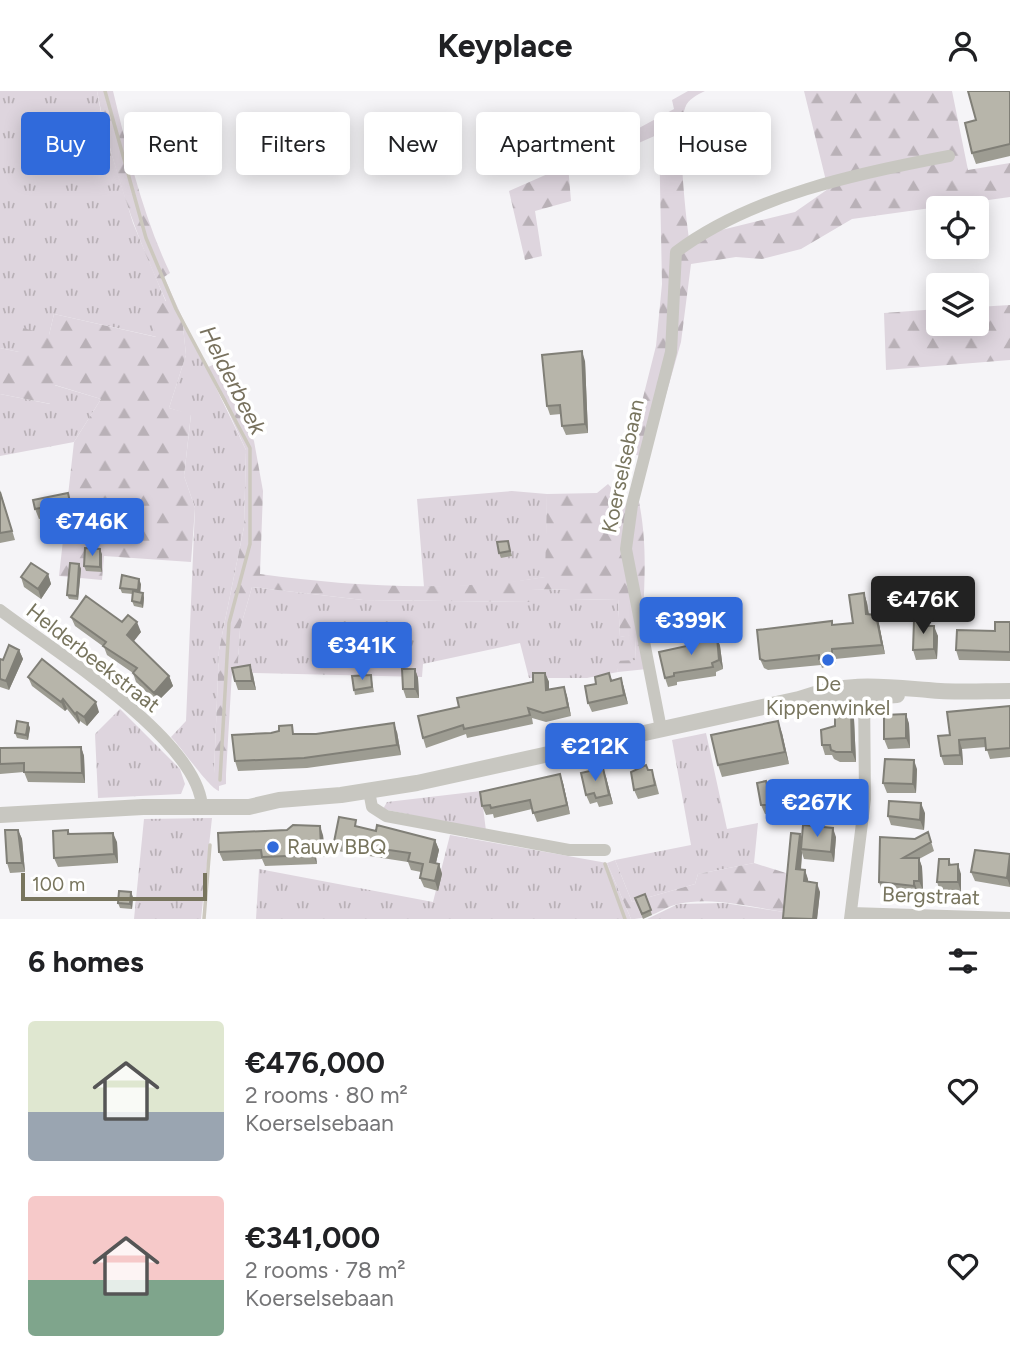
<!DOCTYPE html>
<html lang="en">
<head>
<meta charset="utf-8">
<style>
  body { margin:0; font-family:Figtree,sans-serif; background:#f6f6f6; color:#202124; height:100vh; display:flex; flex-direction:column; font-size:26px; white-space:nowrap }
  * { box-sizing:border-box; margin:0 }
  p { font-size:23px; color:#757577 }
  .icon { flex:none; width:38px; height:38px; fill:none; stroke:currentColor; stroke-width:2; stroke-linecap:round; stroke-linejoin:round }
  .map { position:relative; height:828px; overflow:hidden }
  .side { display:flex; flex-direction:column; background:#fff; flex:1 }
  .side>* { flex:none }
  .hud { position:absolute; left:21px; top:21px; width:970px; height:63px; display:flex; gap:14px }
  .buttons { position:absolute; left:926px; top:105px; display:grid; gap:14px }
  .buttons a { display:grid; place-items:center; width:63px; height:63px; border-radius:7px; background:#fff; box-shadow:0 4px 18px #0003; font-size:35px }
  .scale { position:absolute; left:21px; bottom:18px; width:186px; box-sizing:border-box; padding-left:7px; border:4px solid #78755e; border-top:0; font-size:19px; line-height:24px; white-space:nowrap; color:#78755e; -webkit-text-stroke:5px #fff; paint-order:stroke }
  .price { position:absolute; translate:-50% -60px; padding:0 16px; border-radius:7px; background:#306adb; color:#fff; font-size:23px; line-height:46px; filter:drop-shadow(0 2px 4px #0008) }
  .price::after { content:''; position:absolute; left:50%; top:42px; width:21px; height:16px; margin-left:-10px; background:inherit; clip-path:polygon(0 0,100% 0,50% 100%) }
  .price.on { background:#222; color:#fff }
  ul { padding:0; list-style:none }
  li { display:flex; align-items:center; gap:21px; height:175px; padding:0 28px }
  li span { display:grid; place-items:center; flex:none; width:196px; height:140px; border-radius:7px; color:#555 }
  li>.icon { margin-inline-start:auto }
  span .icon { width:84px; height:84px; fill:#fffc; stroke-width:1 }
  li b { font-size:30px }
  h2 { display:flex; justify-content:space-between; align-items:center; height:84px; padding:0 28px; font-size:30px }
  .tag { padding:0 24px; border-radius:7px; background:#fff; box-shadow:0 4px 18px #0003; font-size:24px; line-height:63px }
  .tag.on { background:#306adb; color:#fff }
  header { display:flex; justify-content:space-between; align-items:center; height:91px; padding:0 28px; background:#fff; font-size:32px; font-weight:700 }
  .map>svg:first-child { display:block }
  .grass { fill:url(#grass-tufts) }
  .forest { fill:url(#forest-firs) }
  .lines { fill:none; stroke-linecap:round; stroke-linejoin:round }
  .stream { stroke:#ccc8be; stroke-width:3.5 }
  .minor { stroke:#c8c7c1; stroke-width:12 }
  .tertiary { stroke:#c8c7c1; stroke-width:16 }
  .wall { fill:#9d9c92 }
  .shaded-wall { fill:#807f77 }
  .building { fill:#b7b5aa; stroke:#807f77; stroke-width:2 }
  .poi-dot { fill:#306adb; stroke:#fff; stroke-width:2.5 }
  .labels { text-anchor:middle; stroke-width:7; stroke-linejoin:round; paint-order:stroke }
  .street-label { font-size:21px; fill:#78755e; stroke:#fff }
  .poi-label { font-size:21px; fill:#78755e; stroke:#fff }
  .water-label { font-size:23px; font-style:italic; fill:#78715e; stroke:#fff }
</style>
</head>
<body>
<header><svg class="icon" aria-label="back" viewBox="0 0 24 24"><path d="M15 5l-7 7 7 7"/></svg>Keyplace<svg class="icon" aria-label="person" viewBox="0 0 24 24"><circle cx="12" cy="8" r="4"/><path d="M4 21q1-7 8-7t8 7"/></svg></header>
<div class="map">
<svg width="1010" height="828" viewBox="0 0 1010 828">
  <defs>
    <pattern id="grass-tufts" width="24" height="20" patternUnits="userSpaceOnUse" patternTransform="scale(1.75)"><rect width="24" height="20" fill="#ded5de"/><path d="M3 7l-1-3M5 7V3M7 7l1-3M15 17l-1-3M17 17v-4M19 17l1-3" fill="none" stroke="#b9b1b7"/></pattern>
    <pattern id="forest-firs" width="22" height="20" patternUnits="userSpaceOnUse" patternTransform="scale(1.75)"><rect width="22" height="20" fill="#ded5de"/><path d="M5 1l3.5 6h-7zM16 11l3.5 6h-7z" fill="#b9b1b7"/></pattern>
  </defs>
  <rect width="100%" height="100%" fill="#f5f4f7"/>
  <!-- grass -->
  <path class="grass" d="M0,0H97L104,38L133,132L166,211L157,246L54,223L49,244L19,261L0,257Z
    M182,226L246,359L244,436L219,559L214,682L226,683V693L219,695V700C209,697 182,657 171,646L186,630L195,417L184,385L191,324L169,317L186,264Z
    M54,294L101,308L74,351L0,365V303L50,313Z
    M512,400L547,403L546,486L492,494L424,496L417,408Z
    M252,496L363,509L531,511V498L572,499L573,509L618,508L620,546L635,543L636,570H616L618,581L587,587H529L520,552L423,573L422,586L255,582V574H238L240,538Z
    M120,618L180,678L185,693L181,703L98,707L95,643Z
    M706,642L727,738L758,732L754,772L698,783L695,793L632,811L615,769L691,754L672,649Z
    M481,700L486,740L383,718L387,711Z
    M212,727L201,828H134L144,728Z
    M450,744L607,772L631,828H256L259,778L433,811Z
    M724,812L784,821L783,828H647L678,813Z"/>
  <!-- forest -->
  <path class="forest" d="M97,0H113C128,62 143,125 170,182L164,186L182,226L186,264L169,317L191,323L184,385L195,417L191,471L104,465L102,489L59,485L74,351L101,308L55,294L51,313L0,303V257L19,261L23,237L49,244L54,223L156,246L150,216L166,210C135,143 111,73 97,0Z
    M688,0H705C697,4 688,8 685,17C677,41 685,120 689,147L795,121L828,98L804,0H952L968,79L1010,72V106L852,128L801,158L762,168L736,166L691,173L681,251L648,367L629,362L656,255L662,193L659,43L589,74L582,68L674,18L672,9Z
    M568,74L571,110L535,120L542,165L525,169L509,100Z
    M1010,214V269L886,279L884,222L938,218V233H976L977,216Z
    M217,272L254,350L263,400L260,483C355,496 451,501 545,486L547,403L597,402L608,393L633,420L638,406C647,448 645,482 643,524C642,541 646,561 647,578L618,581L615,570L636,569L635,544L620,546L618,508L572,509L571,499L532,498V511L363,509L252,496L240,538L238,573L256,574L255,582L232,581L226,683H214L219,559L244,436L246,359L208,276Z
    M615,769L632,811L695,793L698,783L754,772L786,782L784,821C751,816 711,805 678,813C659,818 652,828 631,828L607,772Z"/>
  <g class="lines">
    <!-- stream -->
    <path class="stream" d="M105,0L146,147L176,218L250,357V453L229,532L220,689
      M605,773L625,828
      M204,828L210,754"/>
    <!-- minor -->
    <path class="minor" d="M0,519C52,559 200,649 202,717
      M661,638L626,458L632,414L671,261L676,161C750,105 858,82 949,65
      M369,700L372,716L386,725L569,759H605
      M851,822L1010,827
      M850,828L865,708L864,598"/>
    <!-- tertiary -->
    <path class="tertiary" d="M829,609L897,604
      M0,724L143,716H249L279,709L341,704L417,692L799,608C848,591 877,595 928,599C955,602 983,600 1010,600"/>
  </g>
  <!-- wall -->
  <path class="wall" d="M1010,0V65L976,73L972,62L976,29Z
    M585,270L588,342L566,344L562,335L561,323L550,324L547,315Z
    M0,399L15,449L0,452Z
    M68,402L74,420L39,428L35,418Z
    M508,450L512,465L501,467L499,462Z
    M102,463V481L86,480L84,475Z
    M79,473L81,478L78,509L69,508L67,504Z
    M48,483L51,493L41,508L24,496L21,486Z
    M141,493L140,501L143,502L144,507L143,517L134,515L132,510L133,503L122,502L120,497Z
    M864,502L867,512L869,523L876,524L879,533L885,563L835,568L836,572L822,577L821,574L768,579L764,577L760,568L832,530L833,534L853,532Z
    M675,517L679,533L669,536L668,531Z
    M71,526L122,531L141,541L133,550L169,585L173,595L157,611L136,591L133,582L107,564L104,556L75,535Z
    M927,529L929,535L938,545L937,568L916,569L913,559Z
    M1010,531V570L959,569L956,559L995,540Z
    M717,546L720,555L723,578L716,581V585L677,591V594L668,596L665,587L696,553Z
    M19,559L23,568L9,599L0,596V568L3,569Z
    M250,574L253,584L256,599H238L235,590Z
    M415,578L418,587L419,607H406L403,598Z
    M545,582L549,591V599L564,596L567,605L571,625L546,631L532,627L533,633L467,647L466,643L426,657L423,647L533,591Z
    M609,582L612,589L621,587L624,597L628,613L592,621L588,612L596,593Z
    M371,584L374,601L355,604L354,599Z
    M28,586L99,621L87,635L80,630L79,633L67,618L65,620L32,595Z
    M1010,615V666L990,668L986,656L962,658L963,674H944L941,665L950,644Z
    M906,623L909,633L910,657L888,658L884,648Z
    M854,628L856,671H840L834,668L832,664H825L822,654Z
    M28,632L30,637L28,649L17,647L15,642Z
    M397,641L401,664L307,677L238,680L235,670L295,643Z
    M782,642L789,673L722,686L718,674Z
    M81,656L84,665L85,692L28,691L24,681L0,683V657Z
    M917,678L916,702H887L883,692Z
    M648,679L655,688L659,703L638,708L634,699Z
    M560,683L563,692L570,723L537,731L532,718L494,727L493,723L486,724L482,715Z
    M606,686L613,713L599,716L597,711L590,713L586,704Z
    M766,690L770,704H779L782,714L772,723H765L761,714Z
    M842,703L843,728L826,727L822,717Z
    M925,722L924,739L891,734L888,725Z
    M358,736L376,740L435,749L439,759L436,772L439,773L442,783L438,800L424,796L420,787L421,781L411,779L408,771L337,760L334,751Z
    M18,739L22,748L25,781L10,782L7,772Z
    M68,739L70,743L117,751L118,772L58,776L54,767Z
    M928,741L934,760L919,768L922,776L923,799H917V804L882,800L879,791L915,748Z
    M800,743L802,748L836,746L834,771L804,768L802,762L801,779H805L808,791L820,801L817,828H784L783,827Z
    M323,744L325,766H316L317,773L265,775L262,768L223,770L219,761Z
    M1010,763V796L975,790L971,781Z
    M949,768L951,774L961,783V801L940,800L937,791Z
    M645,803L652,824L643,828L635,807Z
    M133,806L132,818L120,817L118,812Z"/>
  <!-- shaded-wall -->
  <path class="shaded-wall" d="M582,260L585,270L588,342L585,333Z
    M100,458L102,463V481L100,476Z
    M79,473L81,478L78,509L77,505Z
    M48,483L51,493L41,508L38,498Z
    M139,488L141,493L140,504L138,499Z
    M143,502L144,507L143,517L141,512Z
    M864,502L867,512L870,533L866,523Z
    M876,524L879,533L885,563L882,554Z
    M137,531L141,541L131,554L127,544Z
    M934,535L938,545L937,568L934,558Z
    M717,546L720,555L723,578L719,569Z
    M19,559L23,568L9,599L6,590Z
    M250,574L253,584L256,599L252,590Z
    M415,578L418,587L419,607L415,598Z
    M545,582L549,591V609L546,599Z
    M169,585L173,595L157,611L154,602Z
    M621,587L624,597L628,613L624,604Z
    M564,596L567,605L571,625L568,616Z
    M63,608L67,618L65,620L61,611Z
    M96,611L99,621L87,635L84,626Z
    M851,618L854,628L856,671L852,661Z
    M77,621L80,630L79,633L75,623Z
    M906,623L909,633L910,657L906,647Z
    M778,630L782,642L789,673L785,661Z
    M28,632L30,637L28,649L26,644Z
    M394,632L397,641L401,664L397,654Z
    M959,649L962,658L963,674L960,664Z
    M81,656L84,665L85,692L82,682Z
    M914,669L917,678L916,702L913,693Z
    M603,677L606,686L613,713L609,704Z
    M560,683L563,692L570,723L567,714Z
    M766,690L772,711L779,704L782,714L772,723L768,714L769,704Z
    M839,694L842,703L843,728L839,718Z
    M921,712L925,722L924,739L920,729Z
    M320,735L323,744L325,766L321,757Z
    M833,737L836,746L834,771L831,761Z
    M18,739L22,748L25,781L22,772Z
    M113,742L117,751L118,772L114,763Z
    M800,743L804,752L801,758L802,762L800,787L796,778Z
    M435,749L439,759L434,780L430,771Z
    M313,757L316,766L317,773L313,764Z
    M919,767L922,776L923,799L919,790Z
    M1010,769V795L1007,787Z
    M439,773L442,783L438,800L435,790Z
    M958,773L961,783V801L958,791Z
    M805,779L808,788V799L804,790Z
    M914,790L917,799V804L914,795Z
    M817,792L820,801L817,828H813Z
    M131,801L133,806L132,818L130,813Z"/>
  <!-- building -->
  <path class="building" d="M968,0H1010V53L972,62L965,32L976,29Z
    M582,260L585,333L562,335L560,314L547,315L542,264Z
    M0,401L12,440L0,442Z
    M68,402L70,411L35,418L33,409Z
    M508,450L510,460L499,462L497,451Z
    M85,457L100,458V476L84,475Z
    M31,472L48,483L38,498L21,486Z
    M70,472L79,473L77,505L67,504Z
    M122,484L139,488L138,499L120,497Z
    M133,500L143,502L141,512L132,510Z
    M864,502L866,523L876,524L882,554L832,558V563L819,568V564L765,570L760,568L757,539L832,530V534L853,532L849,504Z
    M86,505L122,531L128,524L137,531L127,544L169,585L154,602L133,582L137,577L103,555L106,551L71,526Z
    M675,517L678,528L668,531L665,519Z
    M914,529H927V535H934V558L913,559Z
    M995,531H1010V561L956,559L957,539L995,540Z
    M695,545L717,546L719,569L712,572L713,576L674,582V585L665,587L659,561L696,553Z
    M9,554L19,559L6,590L0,588V568L3,569Z
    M42,568L96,611L84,626L77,621L75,623L63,608L61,611L28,586Z
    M250,574L252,590H235L232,577Z
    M402,578H415V598H403Z
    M533,582H545L546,599L564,596L568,616L543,622L528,617L530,624L464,638L463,634L423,647L418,625L459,616L457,607L533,591Z
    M609,582L611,590L621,587L624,604L588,612L585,595L596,593L595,586Z
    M371,584L372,596L354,599L352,585Z
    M1010,615V657L986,659L985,647L959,649L960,664L941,665L938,645L950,644L947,621Z
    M851,618L852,661H836L831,659L830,654H822L821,639L835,635V619Z
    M906,623V647L884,648V624Z
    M17,630L28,632L26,644L15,642Z
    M778,630L785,661L718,674L711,644Z
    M394,632L397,654L304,667L235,670L232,644L271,642L279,640V635L292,634L293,643H316Z
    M81,656L82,682L24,681V672L0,673V657Z
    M885,668L914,669L913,693L883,692Z
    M646,674L648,679H652L655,694L634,699L631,681Z
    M603,677L609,704L596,707L594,702L586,704L581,682Z
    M560,683L567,714L533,722L530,709L491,717L490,714L482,715L480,701Z
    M766,690L769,704H779L768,714H761L757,692Z
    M823,693L839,694V718L822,717Z
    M889,710L921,712L920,729L888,725Z
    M339,726L356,729L355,735L376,740L377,734L435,749L430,771L439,773L435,790L420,787L423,773L408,770L410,762L334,751Z
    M293,734L320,735L321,757H313V764L262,766L261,759L219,761L218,742L287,739Z
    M803,734L833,737L831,761L801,758Z
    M5,739H18L22,772H7Z
    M68,739V743L113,742L114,763L54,767L53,740Z
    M928,741L931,751L903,767H919V790H914V795L879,791L880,746L915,748Z
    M791,742L800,743L796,778L805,779L804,790L817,792L813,828L783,827Z
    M975,759L1010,763L1007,787L971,781Z
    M939,768H949V774L958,773V791H937Z
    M119,800L131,801L130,813L118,812Z
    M645,803L651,819L642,823L635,807Z"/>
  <!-- markers -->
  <g class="poi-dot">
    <circle cx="828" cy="569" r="7"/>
    <circle cx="273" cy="756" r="7"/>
  </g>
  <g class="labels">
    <!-- street labels -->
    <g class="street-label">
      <text transform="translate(623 375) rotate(-78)" y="7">Koerselsebaan</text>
      <text transform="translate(93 567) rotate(38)" y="7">Helderbeekstraat</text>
      <text transform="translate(931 805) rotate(2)" y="7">Bergstraat</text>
    </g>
    <!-- poi labels -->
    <g class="poi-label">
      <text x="828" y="600">De<tspan x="828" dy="24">Kippenwinkel</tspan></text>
      <text x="287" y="763" text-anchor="start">Rauw BBQ</text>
    </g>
    <!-- water labels -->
    <g class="water-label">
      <text transform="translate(233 289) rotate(63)" y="8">Helderbeek</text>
    </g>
  </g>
</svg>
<div class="buttons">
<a><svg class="icon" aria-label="locate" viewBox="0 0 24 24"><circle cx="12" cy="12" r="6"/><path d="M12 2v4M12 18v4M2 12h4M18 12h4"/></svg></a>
<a><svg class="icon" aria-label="layers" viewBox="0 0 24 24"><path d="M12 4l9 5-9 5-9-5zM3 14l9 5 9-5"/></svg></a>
</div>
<div class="scale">100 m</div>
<b class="price" style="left:92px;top:467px">€746K</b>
<b class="price on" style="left:923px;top:545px">€476K</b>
<b class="price" style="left:691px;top:566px">€399K</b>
<b class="price" style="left:362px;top:591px">€341K</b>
<b class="price" style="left:595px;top:692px">€212K</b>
<b class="price" style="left:817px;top:748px">€267K</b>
<div class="hud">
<a class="tag on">Buy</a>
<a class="tag">Rent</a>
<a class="tag">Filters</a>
<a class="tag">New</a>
<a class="tag">Apartment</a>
<a class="tag">House</a>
</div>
</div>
<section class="side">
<h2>6 homes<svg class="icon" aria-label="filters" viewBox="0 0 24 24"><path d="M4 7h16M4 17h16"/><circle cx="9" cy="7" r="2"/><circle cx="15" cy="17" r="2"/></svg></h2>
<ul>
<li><span style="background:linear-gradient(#dfe7d0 65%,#9aa5b1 0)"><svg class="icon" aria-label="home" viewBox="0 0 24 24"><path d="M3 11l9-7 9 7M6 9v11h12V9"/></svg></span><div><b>€476,000</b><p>2 rooms · 80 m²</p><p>Koerselsebaan</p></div><svg class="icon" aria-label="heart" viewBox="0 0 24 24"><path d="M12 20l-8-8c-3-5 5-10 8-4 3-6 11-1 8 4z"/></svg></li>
<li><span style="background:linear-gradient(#f6c9c9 60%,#7fa58c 0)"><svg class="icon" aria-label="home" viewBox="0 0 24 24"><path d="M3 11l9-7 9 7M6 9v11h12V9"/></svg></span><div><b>€341,000</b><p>2 rooms · 78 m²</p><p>Koerselsebaan</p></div><svg class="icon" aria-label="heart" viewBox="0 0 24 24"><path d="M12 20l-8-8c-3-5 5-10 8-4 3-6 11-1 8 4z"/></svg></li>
</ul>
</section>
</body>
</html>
